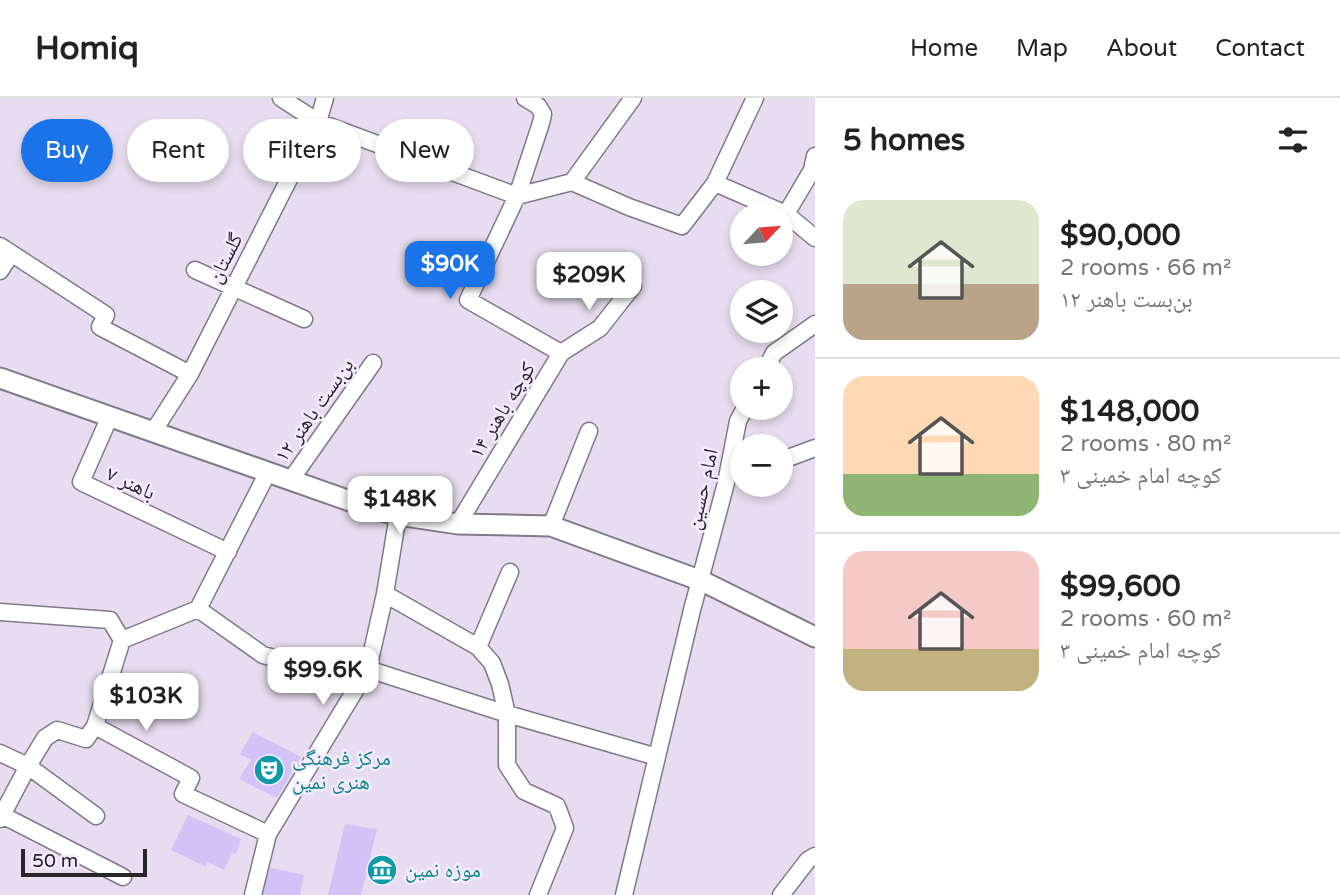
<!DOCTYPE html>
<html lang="en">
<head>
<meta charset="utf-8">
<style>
  body { margin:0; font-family:"Varela Round","Noto Naskh Arabic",sans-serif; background:#f2f2f2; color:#222; height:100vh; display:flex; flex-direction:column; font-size:26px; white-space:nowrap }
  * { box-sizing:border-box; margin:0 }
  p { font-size:23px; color:#767676 }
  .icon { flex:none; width:38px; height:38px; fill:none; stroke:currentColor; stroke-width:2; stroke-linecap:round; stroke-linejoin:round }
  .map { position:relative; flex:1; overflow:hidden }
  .side { display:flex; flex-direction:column; background:#fff; width:525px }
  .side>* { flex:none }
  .top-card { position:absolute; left:21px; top:21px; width:665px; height:63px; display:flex; gap:14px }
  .needle { width:46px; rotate:64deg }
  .fabs { position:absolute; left:730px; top:105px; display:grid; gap:14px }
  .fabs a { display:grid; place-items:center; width:63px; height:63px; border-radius:50%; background:#fff; box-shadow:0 4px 10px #0003; font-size:35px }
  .scale { position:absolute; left:21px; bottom:18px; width:126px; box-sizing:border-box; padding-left:7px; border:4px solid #28252b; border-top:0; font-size:19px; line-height:24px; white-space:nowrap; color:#28252b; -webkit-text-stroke:5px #f5ebfe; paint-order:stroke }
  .price { position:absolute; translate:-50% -60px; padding:0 16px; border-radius:14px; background:#fff; color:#222; font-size:23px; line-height:46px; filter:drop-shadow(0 2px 4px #0008) }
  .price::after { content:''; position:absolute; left:50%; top:42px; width:21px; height:16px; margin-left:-10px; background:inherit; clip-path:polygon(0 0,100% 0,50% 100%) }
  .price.active { background:#1a73e8; color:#fff }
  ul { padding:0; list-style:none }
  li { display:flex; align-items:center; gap:21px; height:175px; padding:0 28px }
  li+li { border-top:2px solid #e0e0e0 }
  li span { display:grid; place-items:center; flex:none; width:196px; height:140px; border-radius:21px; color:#555 }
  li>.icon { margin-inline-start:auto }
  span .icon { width:84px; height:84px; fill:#fffc; stroke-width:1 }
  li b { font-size:30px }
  h2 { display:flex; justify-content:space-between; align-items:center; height:84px; padding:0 28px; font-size:30px }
  .tag { padding:0 24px; border-radius:32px; background:#fff; box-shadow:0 4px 10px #0003; font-size:24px; line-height:63px }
  .tag.active { background:#1a73e8; color:#fff }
  header { display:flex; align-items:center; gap:42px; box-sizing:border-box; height:98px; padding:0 35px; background:#fff; border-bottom:2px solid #e0e0e0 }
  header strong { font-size:33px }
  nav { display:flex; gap:38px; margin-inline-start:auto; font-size:24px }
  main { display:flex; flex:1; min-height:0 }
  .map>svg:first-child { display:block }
  .building { fill:#d2c3f6 }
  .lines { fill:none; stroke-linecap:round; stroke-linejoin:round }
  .minor-casing { stroke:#817889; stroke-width:19 }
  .tertiary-casing { stroke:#817889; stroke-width:23 }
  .minor { stroke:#fff; stroke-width:16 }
  .tertiary { stroke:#fff; stroke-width:19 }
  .labels { text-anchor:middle; stroke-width:5; stroke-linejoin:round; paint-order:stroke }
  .street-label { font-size:21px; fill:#28252b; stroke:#f5ebfe }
  .culture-label { font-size:21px; fill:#0d838f; stroke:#f5ebfe; text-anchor:start }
</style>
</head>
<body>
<header>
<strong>Homiq</strong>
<nav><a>Home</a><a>Map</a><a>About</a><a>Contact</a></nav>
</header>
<main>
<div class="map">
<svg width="815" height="797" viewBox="0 0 815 797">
  <rect width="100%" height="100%" fill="#e8ddf0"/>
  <!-- building -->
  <path class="building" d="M253,634L301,659L277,700L239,681L251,662L240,656Z
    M188,717L241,741L236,756L232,755L224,772L207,764L206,769L171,752Z
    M345,726L377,731L361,797H328Z
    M267,769L304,777L300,797H261Z"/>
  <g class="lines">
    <!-- minor casing -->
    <g class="minor-casing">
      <path id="minor" d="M281,0L318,24L517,98L572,84L629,109L682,128L715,85L786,116L815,140
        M525,0L538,8L543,16L541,25L517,98L468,202L561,255
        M572,84L633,0
        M715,85L755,0
        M786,116L812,72L815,58
        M0,148L106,217L100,229L190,276
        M195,172L304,221
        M0,173L11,156
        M766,271L774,255L815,226
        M110,318L81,384L228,454
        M153,334L190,276L318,24L325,0
        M780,363L815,350
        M290,383L373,265
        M458,426L561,255L600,230L633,188
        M551,428L589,333
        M385,496L478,549L492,565L500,586L507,616V667L524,693L557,708L565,730L538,797
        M198,511L263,557L304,568L368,571L507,616L657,659
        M0,514L110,522L122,542L95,628
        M122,542L198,511L268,374
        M478,549L510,474
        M0,655L28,668L45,640L57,632L86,641L95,628L191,680L183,696L268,736
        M2,717L123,779
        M0,721L28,668L96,718
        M253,797L268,736L368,571L385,496L398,417
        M624,797L692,512L726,385L738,323L745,310
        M781,797L808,762L815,758"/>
    </g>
    <!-- tertiary casing -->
    <g class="tertiary-casing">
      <path id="tertiary" d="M0,280L367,409L398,417L458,426L551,428L702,483L815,539"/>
    </g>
    <!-- minor -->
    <use href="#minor" class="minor"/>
    <!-- tertiary -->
    <use href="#tertiary" class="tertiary"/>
  </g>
  <!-- icons -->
  <defs>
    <g id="theatre-disc" transform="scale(1.575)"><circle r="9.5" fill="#0f9aa8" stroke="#f5ebfe"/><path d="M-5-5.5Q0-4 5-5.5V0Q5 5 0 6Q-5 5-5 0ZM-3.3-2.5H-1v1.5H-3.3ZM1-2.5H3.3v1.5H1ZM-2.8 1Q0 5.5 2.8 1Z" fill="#fff"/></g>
    <g id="museum-disc" transform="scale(1.575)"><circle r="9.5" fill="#0f9aa8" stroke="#f5ebfe"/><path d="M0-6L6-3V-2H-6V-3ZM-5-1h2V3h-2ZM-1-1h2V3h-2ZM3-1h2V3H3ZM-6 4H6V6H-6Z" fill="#fff"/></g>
  </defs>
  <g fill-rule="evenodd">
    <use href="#theatre-disc" x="269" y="672"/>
    <use href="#museum-disc" x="382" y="772"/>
  </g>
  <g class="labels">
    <!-- street labels -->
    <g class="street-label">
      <text transform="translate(225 160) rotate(-63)" y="7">گلستان</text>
      <text transform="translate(314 312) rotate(-55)" y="7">بن‌بست باهنر ۱۲</text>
      <text transform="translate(502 312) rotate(-59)" y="7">کوچه باهنر ۱۴</text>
      <text transform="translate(131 385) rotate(25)" y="7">باهنر ۷</text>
      <text transform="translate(702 391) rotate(-77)" y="7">امام حسین</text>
    </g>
    <!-- culture labels -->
    <g class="culture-label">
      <text x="292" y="667">مرکز فرهنگی<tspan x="292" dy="24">هنری نمین</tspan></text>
      <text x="405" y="779">موزه نمین</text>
    </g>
  </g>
</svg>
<div class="fabs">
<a><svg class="needle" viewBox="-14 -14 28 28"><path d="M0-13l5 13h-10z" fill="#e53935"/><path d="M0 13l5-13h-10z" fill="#767676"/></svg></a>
<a><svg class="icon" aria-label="layers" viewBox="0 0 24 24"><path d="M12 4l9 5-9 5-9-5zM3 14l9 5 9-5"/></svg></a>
<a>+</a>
<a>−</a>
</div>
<div class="scale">50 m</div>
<b class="price active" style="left:450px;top:203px">$90K</b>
<b class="price" style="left:589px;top:214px">$209K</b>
<b class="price" style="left:400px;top:438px">$148K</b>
<b class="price" style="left:323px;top:609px">$99.6K</b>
<b class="price" style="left:146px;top:635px">$103K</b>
<div class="top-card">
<a class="tag active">Buy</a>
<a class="tag">Rent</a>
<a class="tag">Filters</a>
<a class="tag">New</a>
</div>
</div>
<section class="side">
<h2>5 homes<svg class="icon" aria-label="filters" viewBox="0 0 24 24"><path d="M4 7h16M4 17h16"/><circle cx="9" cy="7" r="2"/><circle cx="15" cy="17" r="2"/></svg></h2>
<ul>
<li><span style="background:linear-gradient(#dfe7d0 60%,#b9a48a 0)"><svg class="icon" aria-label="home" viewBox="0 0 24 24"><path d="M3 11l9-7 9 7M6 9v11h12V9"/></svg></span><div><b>$90,000</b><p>2 rooms · 66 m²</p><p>بن‌بست باهنر ۱۲</p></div></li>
<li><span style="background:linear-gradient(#ffd9b3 70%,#8fb573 0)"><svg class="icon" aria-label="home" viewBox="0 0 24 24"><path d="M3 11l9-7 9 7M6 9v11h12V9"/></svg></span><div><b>$148,000</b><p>2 rooms · 80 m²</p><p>کوچه امام خمینی ۳</p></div></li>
<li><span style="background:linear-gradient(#f6c9c9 70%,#c2b280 0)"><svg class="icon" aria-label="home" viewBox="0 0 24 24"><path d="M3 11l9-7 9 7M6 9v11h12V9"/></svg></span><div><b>$99,600</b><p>2 rooms · 60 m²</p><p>کوچه امام خمینی ۳</p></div></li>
</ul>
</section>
</main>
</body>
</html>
